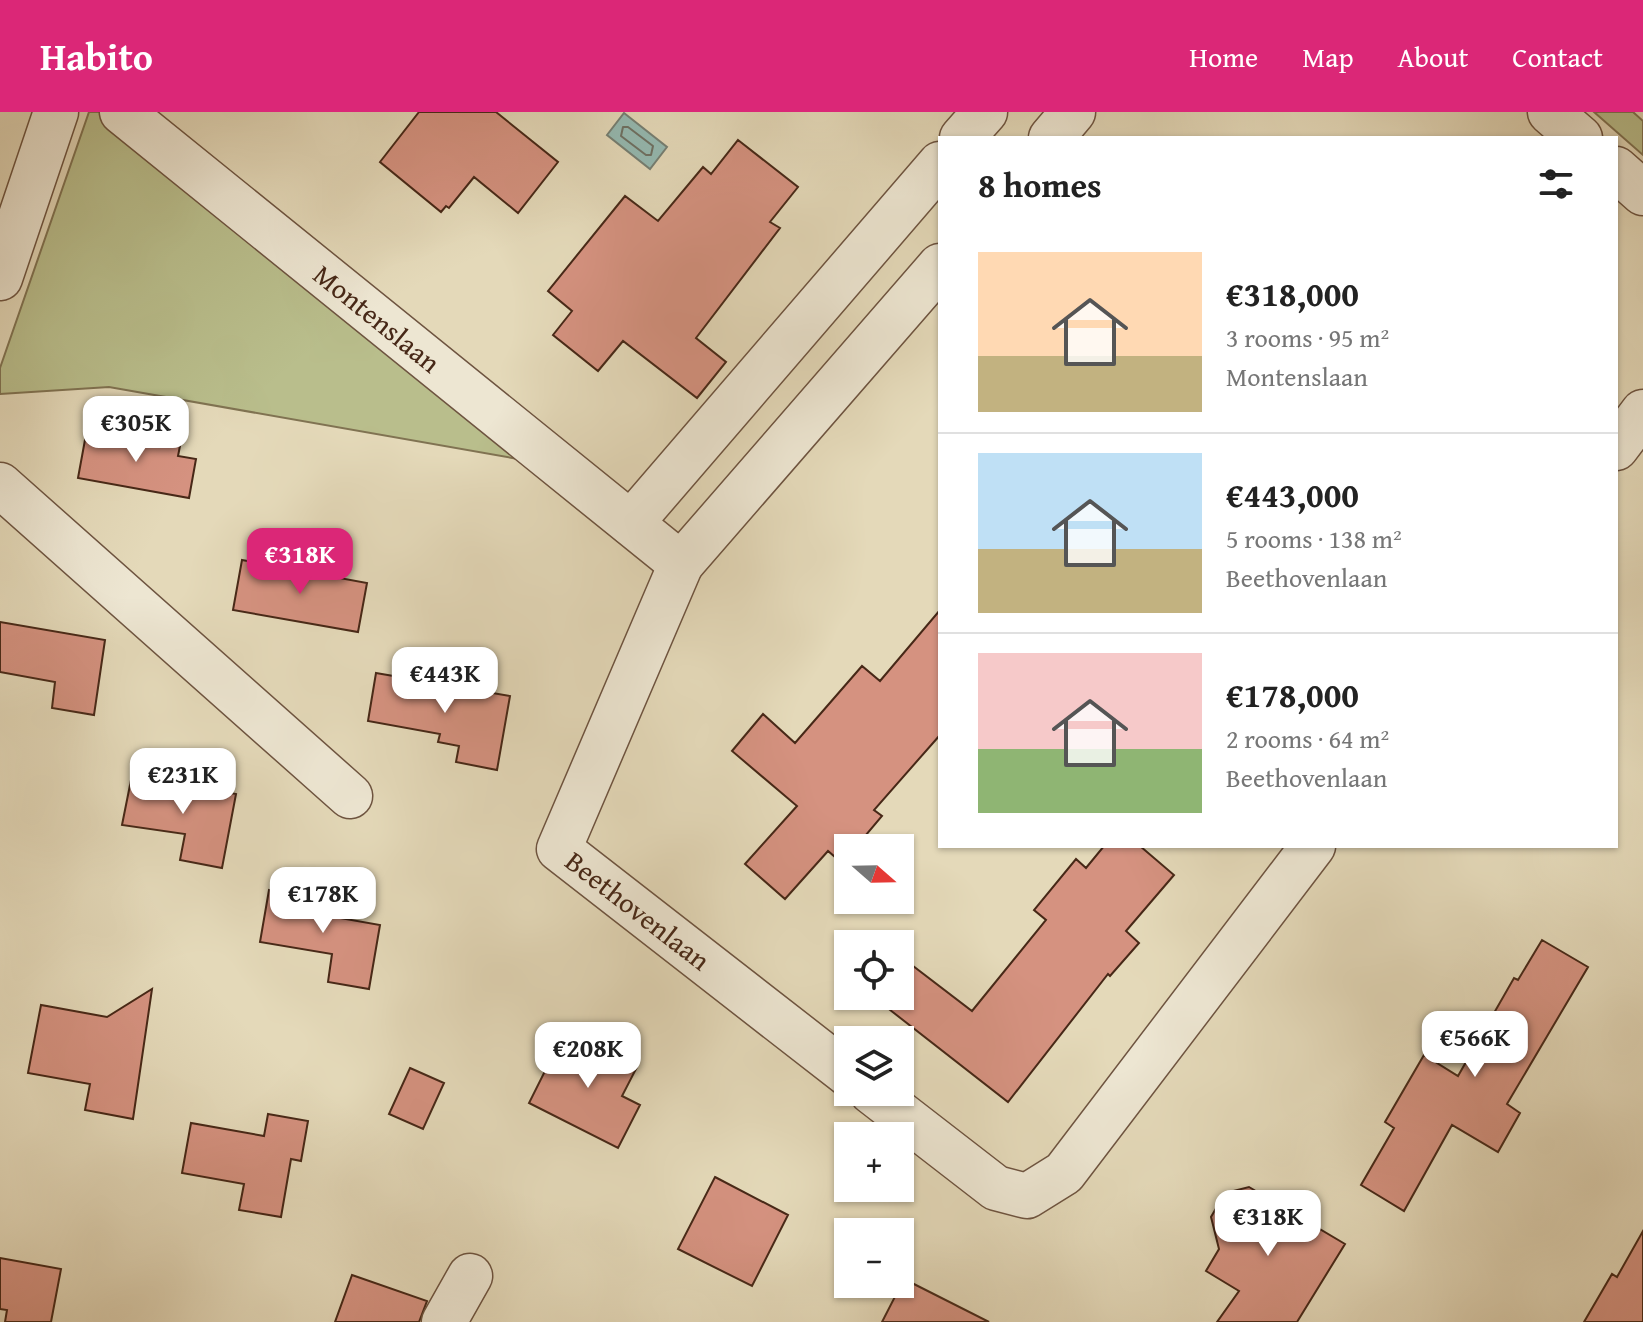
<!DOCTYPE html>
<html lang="en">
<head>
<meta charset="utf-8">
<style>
  body { margin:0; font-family:"Gentium Book Plus",serif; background:#f6f6f6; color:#222; height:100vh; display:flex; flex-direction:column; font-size:30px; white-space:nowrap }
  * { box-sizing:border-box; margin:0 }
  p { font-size:26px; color:#767676 }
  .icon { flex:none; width:44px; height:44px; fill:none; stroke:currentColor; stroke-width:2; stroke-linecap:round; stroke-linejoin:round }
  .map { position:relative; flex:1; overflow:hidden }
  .sheet { position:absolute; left:938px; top:24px; width:680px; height:712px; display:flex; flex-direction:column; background:#fff; border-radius:0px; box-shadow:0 2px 6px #0004 }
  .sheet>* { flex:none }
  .needle { width:52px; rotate:110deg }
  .fabs { position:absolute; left:834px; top:722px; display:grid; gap:16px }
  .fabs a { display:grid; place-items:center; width:80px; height:80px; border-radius:0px; background:#fff; box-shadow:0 2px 6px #0004; font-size:40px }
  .price { position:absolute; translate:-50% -68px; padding:0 18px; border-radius:16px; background:#fff; color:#222; font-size:26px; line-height:52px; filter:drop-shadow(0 2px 4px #0008) }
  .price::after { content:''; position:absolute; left:50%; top:48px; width:24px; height:18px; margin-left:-12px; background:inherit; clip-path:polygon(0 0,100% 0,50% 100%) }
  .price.active { background:#db2777; color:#fff }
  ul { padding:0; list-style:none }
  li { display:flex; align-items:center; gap:24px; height:200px; padding:0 40px }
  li+li { border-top:2px solid #e0e0e0 }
  li span { display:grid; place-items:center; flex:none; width:224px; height:160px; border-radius:0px; color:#555 }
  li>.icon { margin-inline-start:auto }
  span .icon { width:96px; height:96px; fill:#fffc; stroke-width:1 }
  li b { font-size:34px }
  h2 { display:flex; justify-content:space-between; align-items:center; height:96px; padding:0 40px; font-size:34px }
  header { display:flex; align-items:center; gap:48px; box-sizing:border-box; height:112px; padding:0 40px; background:#db2777; color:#fff }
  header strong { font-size:38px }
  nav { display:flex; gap:44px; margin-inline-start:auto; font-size:28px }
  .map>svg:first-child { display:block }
  .green { fill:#b9be8c; stroke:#807352; stroke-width:2 }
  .water { fill:#95bab2; stroke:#768074; stroke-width:2 }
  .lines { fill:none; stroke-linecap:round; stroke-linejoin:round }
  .shore { stroke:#6e7164; stroke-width:2 }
  .building { fill:#d59280; stroke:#472817; stroke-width:2 }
  .minor-casing { stroke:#6e5440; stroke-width:47 }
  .minor { stroke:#ede6d2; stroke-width:44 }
  .labels { text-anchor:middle; stroke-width:6; stroke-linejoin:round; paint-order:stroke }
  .street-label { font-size:28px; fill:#472817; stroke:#ede6d2 }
</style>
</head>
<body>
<header>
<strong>Habito</strong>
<nav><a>Home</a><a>Map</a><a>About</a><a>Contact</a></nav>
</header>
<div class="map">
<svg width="1643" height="1210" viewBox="0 0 1643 1210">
  <rect width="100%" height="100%" fill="#e4d9b9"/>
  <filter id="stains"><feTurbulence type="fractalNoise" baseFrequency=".0025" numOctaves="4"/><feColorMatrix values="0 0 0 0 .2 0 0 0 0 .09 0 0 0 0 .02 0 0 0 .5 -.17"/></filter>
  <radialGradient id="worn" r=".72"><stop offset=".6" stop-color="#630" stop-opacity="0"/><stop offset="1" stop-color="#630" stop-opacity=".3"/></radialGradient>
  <!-- green -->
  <path class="green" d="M89,0H103L518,347L109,275L0,282V256Z
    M1594,0H1633L1643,9V43Z"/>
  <!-- water -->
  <path class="water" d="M624,1L667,35L650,57L607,23Z"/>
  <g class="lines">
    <!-- shore -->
    <path class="shore" d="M623,15H628L653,34L651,43H646L621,24Z"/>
  </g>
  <!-- building -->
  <path class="building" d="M419,0H496L558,50L518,101L474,65L449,96L446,94L441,100L380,50Z
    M738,28L798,75L770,110L780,116L696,226L726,250L697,286L623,229L598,259L553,223L572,199L548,179L625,84L658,109L703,55L711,62Z
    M87,317L180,334L178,344L196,347L189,386L78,366Z
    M242,448L367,471L358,520L233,498Z
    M940,498V623L874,698L882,704L855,736H848V744L842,751L828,739L785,787L745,752L797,694L732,639L763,602L795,631L862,554L880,569Z
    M0,510L105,528L94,603L52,596L55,570L0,560Z
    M376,561L510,584L497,658L456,650L459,634L438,630L440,622L368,609Z
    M132,663L236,682L222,756L180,748L185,722L122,713Z
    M1104,734H1140L1174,763L1126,819L1139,831L1110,864L1108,862L1008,990L885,894L888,888L883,884H900V844L972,899L1046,808L1034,798L1076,747L1086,756Z
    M269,778L343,791L340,806L380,813L369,877L328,870L332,842L260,830Z
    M1542,828L1588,855L1507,992L1520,1001L1498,1040L1452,1013L1404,1099L1361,1073L1394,1016L1385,1010L1424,943L1458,964L1514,866L1518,868Z
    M152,877L133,1007L85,998L90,972L28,961L41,893L107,905Z
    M565,919L637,955L622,984L640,993L618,1036L529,991Z
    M410,956L444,971L423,1017L389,1002Z
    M268,1002L308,1009L301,1049L291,1047L281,1105L239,1098L244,1072L182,1061L191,1011L264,1024Z
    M715,1065L788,1103L752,1174L678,1137Z
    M1249,1075L1345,1132L1297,1210H1217L1239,1179L1206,1159L1219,1137L1211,1105L1225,1081Z
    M1643,1119V1210H1584L1612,1162L1617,1165Z
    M0,1146L61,1157L51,1210H5L7,1198L0,1197Z
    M352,1163L427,1189L419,1210H335Z
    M904,1167L989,1210H882Z"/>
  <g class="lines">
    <!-- minor casing -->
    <g class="minor-casing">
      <g id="minor">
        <path id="s1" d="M122,0L681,452L940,154"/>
        <path d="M1550,0L1580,26"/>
        <path d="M962,26L985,0"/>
        <path d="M1051,26L1073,0"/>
        <path d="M1616,57L1643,81"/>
        <path d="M0,166L56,0"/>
        <path d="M1616,336L1643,300"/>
        <path d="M0,373L350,684"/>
        <path d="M631,411L940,52"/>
        <path id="s2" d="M681,452L559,737L848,962"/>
        <path d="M872,980L996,1076L1027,1084L1064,1061L1313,734"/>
        <path d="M444,1210L470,1164"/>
      </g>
    </g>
    <!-- minor -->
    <use href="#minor" class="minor"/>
  </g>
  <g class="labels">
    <!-- street labels -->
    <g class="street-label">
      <text dy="10" stroke="none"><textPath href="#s1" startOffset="328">Montenslaan</textPath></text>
      <text dy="10" stroke="none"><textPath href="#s2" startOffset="410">Beethovenlaan</textPath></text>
    </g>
  </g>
  <rect width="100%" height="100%" filter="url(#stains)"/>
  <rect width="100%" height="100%" fill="url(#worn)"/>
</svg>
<div class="fabs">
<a><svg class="needle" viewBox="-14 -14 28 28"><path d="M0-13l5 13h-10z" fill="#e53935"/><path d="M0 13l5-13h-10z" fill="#767676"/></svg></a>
<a><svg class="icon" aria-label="locate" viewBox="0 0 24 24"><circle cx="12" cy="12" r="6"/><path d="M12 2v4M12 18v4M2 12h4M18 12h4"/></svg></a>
<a><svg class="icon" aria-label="layers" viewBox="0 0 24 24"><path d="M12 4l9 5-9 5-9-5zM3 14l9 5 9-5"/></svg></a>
<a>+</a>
<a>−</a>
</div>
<b class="price" style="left:136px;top:352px">€305K</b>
<b class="price active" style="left:300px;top:484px">€318K</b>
<b class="price" style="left:445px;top:603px">€443K</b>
<b class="price" style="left:183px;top:704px">€231K</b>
<b class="price" style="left:323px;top:823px">€178K</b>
<b class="price" style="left:1475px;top:967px">€566K</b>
<b class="price" style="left:588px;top:978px">€208K</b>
<b class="price" style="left:1268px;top:1146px">€318K</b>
<section class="sheet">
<h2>8 homes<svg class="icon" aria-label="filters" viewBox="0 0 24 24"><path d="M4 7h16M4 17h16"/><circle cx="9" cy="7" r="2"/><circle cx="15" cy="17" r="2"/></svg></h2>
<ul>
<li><span style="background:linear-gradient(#ffd9b3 65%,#c2b280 0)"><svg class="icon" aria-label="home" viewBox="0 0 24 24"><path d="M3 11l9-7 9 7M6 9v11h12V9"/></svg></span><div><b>€318,000</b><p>3 rooms · 95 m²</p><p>Montenslaan</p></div></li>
<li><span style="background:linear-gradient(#bfe0f5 60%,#c2b280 0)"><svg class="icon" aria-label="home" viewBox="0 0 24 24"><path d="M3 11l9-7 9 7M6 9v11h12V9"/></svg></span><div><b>€443,000</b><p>5 rooms · 138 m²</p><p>Beethovenlaan</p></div></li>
<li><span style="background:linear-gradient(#f6c9c9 60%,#8fb573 0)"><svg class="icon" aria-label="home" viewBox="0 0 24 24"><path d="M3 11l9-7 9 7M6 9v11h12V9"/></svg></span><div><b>€178,000</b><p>2 rooms · 64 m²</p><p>Beethovenlaan</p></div></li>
</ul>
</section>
</div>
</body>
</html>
